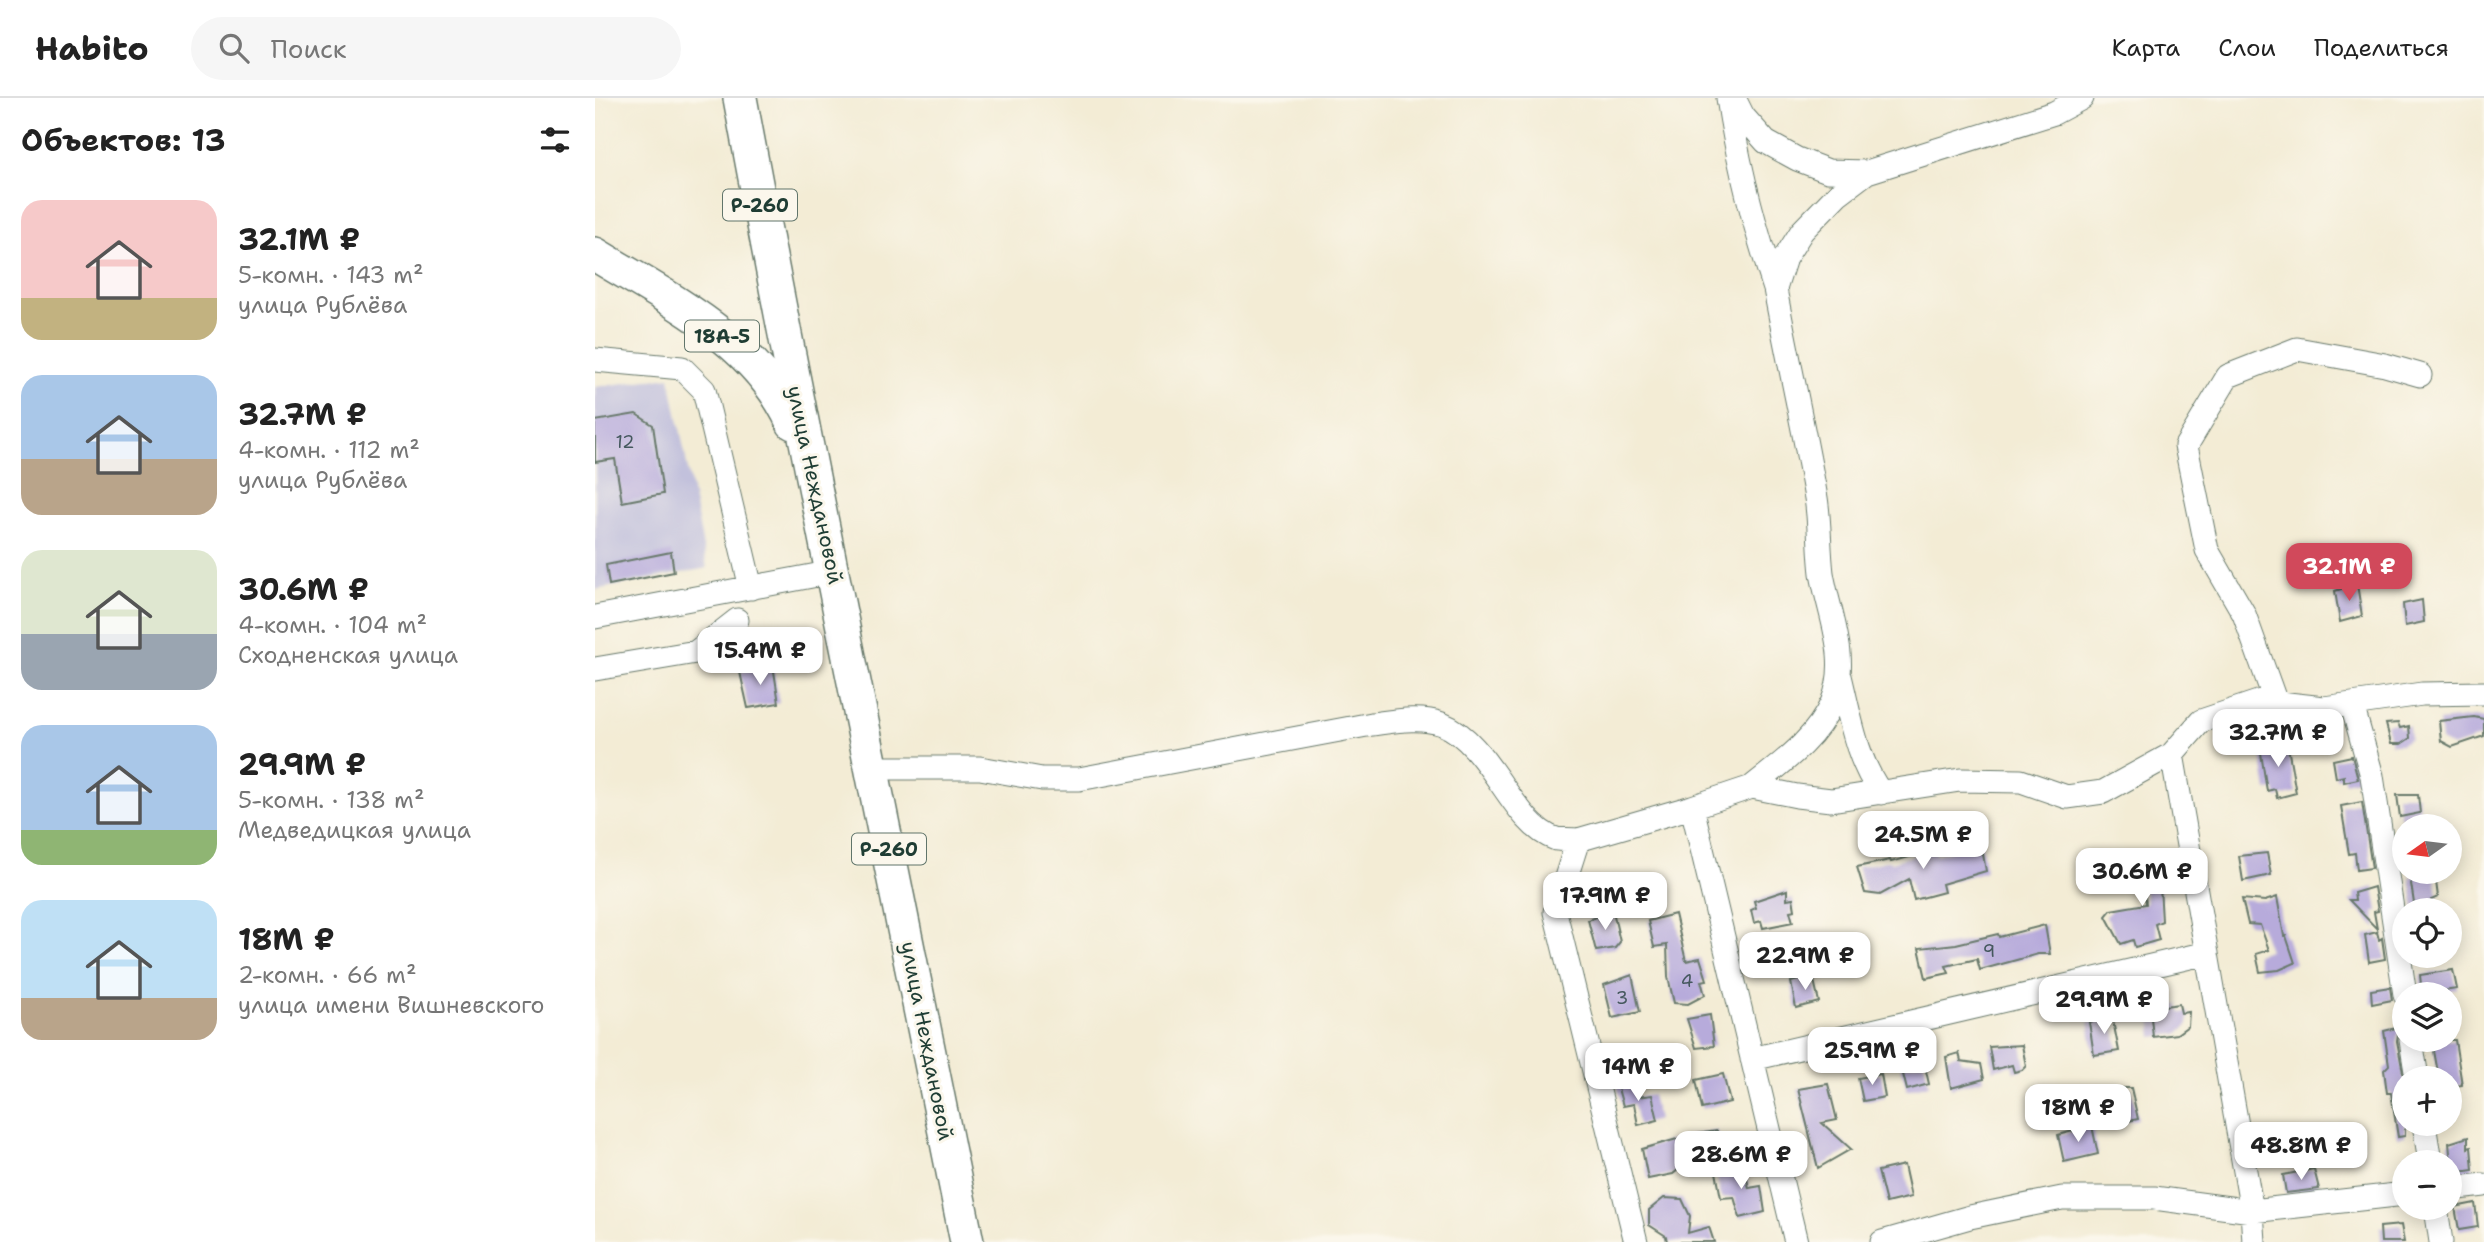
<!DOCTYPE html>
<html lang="ru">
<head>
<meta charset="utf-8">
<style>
  body { margin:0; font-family:"Shantell Sans",sans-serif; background:#f6f6f6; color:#222; height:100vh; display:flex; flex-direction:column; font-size:26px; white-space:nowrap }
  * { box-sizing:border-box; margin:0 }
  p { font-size:23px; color:#767676 }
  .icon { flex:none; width:38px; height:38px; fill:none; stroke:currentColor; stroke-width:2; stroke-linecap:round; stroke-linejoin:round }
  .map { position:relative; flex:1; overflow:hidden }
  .panel { display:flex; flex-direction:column; background:#fff; width:595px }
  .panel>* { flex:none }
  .needle { width:46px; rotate:256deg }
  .fabs { position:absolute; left:1797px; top:716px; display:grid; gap:14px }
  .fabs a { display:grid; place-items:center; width:70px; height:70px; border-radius:50%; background:#fff; box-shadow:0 4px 18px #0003; font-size:35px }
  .price { position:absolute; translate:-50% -60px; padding:0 16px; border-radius:14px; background:#fff; color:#222; font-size:23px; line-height:46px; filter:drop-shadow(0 2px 4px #0008) }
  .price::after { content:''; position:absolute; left:50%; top:42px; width:21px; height:16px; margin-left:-10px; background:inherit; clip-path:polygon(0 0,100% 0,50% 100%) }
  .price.current { background:#d1495b; color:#fff }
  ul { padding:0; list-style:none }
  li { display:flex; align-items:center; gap:21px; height:175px; padding:0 21px }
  li span { display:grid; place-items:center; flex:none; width:196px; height:140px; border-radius:21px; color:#555 }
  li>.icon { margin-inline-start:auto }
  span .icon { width:84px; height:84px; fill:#fffc; stroke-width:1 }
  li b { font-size:30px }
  h2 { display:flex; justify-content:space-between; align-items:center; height:84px; padding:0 21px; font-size:30px }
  header { display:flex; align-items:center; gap:42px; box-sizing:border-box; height:98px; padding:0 35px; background:#fff; border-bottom:2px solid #e0e0e0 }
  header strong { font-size:33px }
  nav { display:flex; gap:38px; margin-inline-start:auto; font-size:24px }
  .search { width:490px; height:63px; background:#f6f6f6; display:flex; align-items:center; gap:18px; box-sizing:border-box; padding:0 24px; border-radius:38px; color:#767676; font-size:26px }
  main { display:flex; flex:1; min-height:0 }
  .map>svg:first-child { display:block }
  .industrial { fill:#c2c1dc }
  .building { fill:#b7abdb }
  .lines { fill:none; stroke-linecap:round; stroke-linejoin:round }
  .minor-casing { stroke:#697a6c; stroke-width:25 }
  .highway-casing { stroke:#697a6c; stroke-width:36 }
  .minor { stroke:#fff; stroke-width:23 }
  .highway { stroke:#fff; stroke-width:33 }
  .labels { text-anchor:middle; stroke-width:6; stroke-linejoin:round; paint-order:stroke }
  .number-label { font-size:18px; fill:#45585e }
  .shield { fill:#fbf7ec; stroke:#61756b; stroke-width:2 }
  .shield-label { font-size:19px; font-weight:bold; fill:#1f3d34 }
  .street-label { font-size:21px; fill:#1f3d34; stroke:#fbf7ec }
</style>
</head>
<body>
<header>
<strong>Habito</strong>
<div class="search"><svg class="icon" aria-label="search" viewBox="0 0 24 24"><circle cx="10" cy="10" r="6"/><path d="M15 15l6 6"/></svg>Поиск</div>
<nav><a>Карта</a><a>Слои</a><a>Поделиться</a></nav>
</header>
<main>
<section class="panel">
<h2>Объектов: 13<svg class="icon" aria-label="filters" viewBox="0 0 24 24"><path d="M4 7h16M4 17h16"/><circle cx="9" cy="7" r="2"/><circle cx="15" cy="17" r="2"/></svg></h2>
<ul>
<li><span style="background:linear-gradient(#f6c9c9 70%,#c2b280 0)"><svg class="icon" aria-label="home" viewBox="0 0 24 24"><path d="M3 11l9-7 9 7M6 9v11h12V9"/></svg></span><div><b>32.1M ₽</b><p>5-комн. · 143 m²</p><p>улица Рублёва</p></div></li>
<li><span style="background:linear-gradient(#a9c7e8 60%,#b9a48a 0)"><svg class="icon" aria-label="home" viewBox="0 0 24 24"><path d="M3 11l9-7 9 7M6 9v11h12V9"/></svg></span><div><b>32.7M ₽</b><p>4-комн. · 112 m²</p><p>улица Рублёва</p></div></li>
<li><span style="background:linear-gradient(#dfe7d0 60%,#9aa5b1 0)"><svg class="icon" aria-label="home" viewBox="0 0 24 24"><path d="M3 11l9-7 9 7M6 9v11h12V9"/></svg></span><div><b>30.6M ₽</b><p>4-комн. · 104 m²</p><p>Сходненская улица</p></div></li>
<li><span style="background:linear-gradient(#a9c7e8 75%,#8fb573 0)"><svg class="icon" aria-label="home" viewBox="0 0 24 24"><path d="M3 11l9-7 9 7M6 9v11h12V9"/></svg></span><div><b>29.9M ₽</b><p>5-комн. · 138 m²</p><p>Медведицкая улица</p></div></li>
<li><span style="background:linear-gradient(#bfe0f5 70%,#b9a48a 0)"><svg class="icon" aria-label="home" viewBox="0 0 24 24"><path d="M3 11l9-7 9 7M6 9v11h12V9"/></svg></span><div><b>18M ₽</b><p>2-комн. · 66 m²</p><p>улица имени Вишневского</p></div></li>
</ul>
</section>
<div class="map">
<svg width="1889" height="1144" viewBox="0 0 1889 1144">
  <rect width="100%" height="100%" fill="#fbf7ec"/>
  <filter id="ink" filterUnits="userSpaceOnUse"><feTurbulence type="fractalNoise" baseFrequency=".0143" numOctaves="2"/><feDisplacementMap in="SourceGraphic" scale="14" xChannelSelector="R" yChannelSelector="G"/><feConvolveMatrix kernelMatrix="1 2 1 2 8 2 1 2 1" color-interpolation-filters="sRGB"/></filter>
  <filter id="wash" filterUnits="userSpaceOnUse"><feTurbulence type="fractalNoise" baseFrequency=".00686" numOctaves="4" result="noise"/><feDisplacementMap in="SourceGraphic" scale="28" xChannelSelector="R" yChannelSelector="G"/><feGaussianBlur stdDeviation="1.57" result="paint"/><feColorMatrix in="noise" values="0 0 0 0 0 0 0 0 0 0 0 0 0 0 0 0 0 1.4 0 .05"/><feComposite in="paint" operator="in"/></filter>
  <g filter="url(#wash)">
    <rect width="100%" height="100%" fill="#f3ecd5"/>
    <!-- industrial -->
    <path class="industrial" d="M75,279L112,470L0,492V289Z"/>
    <g id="blocks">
      <!-- building -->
      <path class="building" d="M41,316L58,327L68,396L27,404L20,361L0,364V323Z
        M76,454L79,474L14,487L11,467Z
        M1762,486L1767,518L1745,524L1740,493Z
        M1827,502L1829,524L1810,528L1808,506Z
        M178,567L184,605L153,610L145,574Z
        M1879,619L1889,621V638L1857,649L1846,643L1844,623Z
        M1803,625L1805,630L1814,628L1815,640L1806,646H1796L1791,626Z
        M1692,643L1701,695L1682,700L1680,691L1672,693L1665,649Z
        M1757,658L1763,681L1749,684V678L1741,680L1738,662Z
        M1802,697H1823L1825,715L1805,719Z
        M1767,704L1777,770L1762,772L1760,755L1754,756L1746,708Z
        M1386,745L1391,773L1347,786L1349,794L1319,802L1314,781L1285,797L1270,795L1262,769L1295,762L1296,764L1339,752L1340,757Z
        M1672,755L1676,777L1648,783L1644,758Z
        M1565,760V768L1570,767L1573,787L1565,788L1567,823L1560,826L1564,842L1540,849L1538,842L1526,846L1511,818L1516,812L1551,806L1548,780L1541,781L1540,766Z
        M1833,774L1835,777L1840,776L1843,799L1836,802L1838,812H1820L1815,779Z
        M1779,789L1783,813L1779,814L1782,831L1754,802H1760L1759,795Z
        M1192,792V801L1198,800L1200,812L1195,813L1198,824L1168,830L1166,823L1159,825L1156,812L1161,810L1159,803Z
        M1682,799L1689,838H1691L1700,865L1684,872L1665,874L1661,856L1674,852L1665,827L1653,826L1647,801L1670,803Z
        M1018,813L1025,844L1020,850L1001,853L993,822Z
        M1080,816L1091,863L1105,860L1112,882L1106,883L1110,897L1093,906L1079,905L1073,879L1072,847L1059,849L1053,823Z
        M1450,827L1455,856H1443L1385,872L1382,861L1351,868L1354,875L1331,880L1324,850L1361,846L1403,836L1404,839Z
        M1782,834L1784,842L1787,840L1790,861L1774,864L1770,837Z
        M1858,872L1862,891L1827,896L1825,877Z
        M1037,877L1045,914L1017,920L1009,887Z
        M1218,878L1224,904L1201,910L1196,884Z
        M1795,889L1797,902L1777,906L1776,892Z
        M1584,906L1586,915L1594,914L1593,928L1582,936L1558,939L1555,910Z
        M1115,917L1119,948L1101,950L1092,921Z
        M1517,918L1524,953L1499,957L1494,924Z
        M1809,928L1803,936L1802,943L1810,985V1038L1803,1039L1796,995H1792L1789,972L1794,967L1789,933Z
        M1837,942H1860L1867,987L1855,989V980H1844Z
        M1427,947L1431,968L1427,972L1419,974L1417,967L1398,972L1394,949Z
        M1364,955L1366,963L1386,966L1389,981L1356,990L1351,959Z
        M1329,964L1334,986L1312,992L1306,968Z
        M1128,976L1135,1004L1107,1011L1101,982Z
        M1286,976L1290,999L1268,1003L1263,980Z
        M1037,983L1042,999L1057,997L1063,1022L1043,1027L1039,1006L1028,1008L1022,987Z
        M1233,986L1242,1022L1227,1025L1256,1051L1223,1070L1203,991Z
        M1528,990H1536L1543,1021L1506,1029L1500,996L1524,995Z
        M1497,1028L1503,1056L1469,1064L1463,1037Z
        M1122,1033L1127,1061L1103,1067L1101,1057L1078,1076L1053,1081L1047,1051L1096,1037Z
        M1873,1039V1050L1876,1049L1878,1072L1857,1075L1854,1045Z
        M1149,1067L1154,1090L1166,1088L1170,1114L1145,1120L1139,1099L1126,1100L1121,1074Z
        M1309,1067L1316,1099L1291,1105L1283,1073Z
        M1719,1071L1724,1091L1691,1095L1688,1077Z
        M1069,1100L1087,1101L1095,1118L1093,1135L1114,1129L1119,1144H1072L1071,1138L1054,1127V1112Z
        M1880,1105L1883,1129L1864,1132L1860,1109Z
        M1806,1127L1809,1144H1786L1785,1129Z"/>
    </g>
  </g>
  <g filter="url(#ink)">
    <use href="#blocks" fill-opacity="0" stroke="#697a6c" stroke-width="2"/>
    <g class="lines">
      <!-- minor casing -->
      <g class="minor-casing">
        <path id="minor" d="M1133,0C1143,66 1159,128 1180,191
          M1139,0L1148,18L1171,44L1202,61L1233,73L1272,74
          M0,262L87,270L109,292L156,490
          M0,519L238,474
          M0,571L101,554L142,522
          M1245,578C1255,618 1261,661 1286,695
          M1681,605L1649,516L1612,452L1591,348L1633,278L1702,251L1790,267L1825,277
          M1757,607L1777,678L1810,897
          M1577,656L1657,1113L1659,1144
          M278,670H385L447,681H484L777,626C800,623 825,618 847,626C896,645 917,727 961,741C967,742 976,741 983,742
          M1157,689C1188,664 1220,642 1237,605C1256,561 1234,518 1227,475C1224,450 1225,425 1221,400C1209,331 1193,261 1180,191L1190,160L1207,133L1243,96L1272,74L1459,15L1487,0
          M1097,709L1201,1144
          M1816,942L1822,980
          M1157,961L1612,855
          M1829,1026L1835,1064
          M1855,1091L1889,1087
          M1841,1110L1846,1144
          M1041,1144L960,814L983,742L1097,709L1157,689L1202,698L1236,702L1365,682L1426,683L1472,699L1508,694L1577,656L1606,623L1666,603L1729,610L1827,596L1889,595
          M1287,1144L1375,1119L1467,1100H1559L1657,1113L1810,1096"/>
      </g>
      <!-- highway casing -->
      <g class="highway-casing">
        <path id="highway" d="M145,0C216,382 296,763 372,1144
          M0,156C73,201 161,242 198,325"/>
      </g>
      <!-- minor -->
      <use href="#minor" class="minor"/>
      <!-- highway -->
      <use href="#highway" class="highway"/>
    </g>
  </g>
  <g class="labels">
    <!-- number labels -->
    <g class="number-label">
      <text x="30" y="350">12</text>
      <text x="1394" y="859">9</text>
      <text x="1092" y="889">4</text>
      <text x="1027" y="906">3</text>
    </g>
    <!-- shield labels -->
    <g class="shield">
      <rect x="128" y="91.5" width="74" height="31" rx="5"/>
      <rect x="90" y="222.5" width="74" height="31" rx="5"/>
      <rect x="257" y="735.5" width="74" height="31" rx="5"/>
    </g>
    <g class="shield-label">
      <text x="165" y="114">Р-260</text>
      <text x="127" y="245">18А-5</text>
      <text x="294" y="758">Р-260</text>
    </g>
    <!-- street labels -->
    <g class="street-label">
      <text transform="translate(220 387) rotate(78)" y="7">улица Неждановой</text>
      <text transform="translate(332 943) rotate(79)" y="7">улица Неждановой</text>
    </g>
  </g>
</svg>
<div class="fabs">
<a><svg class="needle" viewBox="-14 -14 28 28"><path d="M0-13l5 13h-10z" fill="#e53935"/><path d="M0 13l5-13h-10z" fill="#767676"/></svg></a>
<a><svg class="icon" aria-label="locate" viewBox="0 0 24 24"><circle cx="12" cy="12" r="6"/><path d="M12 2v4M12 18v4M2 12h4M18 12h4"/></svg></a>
<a><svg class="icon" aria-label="layers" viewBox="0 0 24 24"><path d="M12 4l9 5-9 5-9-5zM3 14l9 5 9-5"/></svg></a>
<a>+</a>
<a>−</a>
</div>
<b class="price current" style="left:1754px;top:505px">32.1M ₽</b>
<b class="price" style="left:165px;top:589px">15.4M ₽</b>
<b class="price" style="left:1683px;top:671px">32.7M ₽</b>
<b class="price" style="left:1328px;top:773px">24.5M ₽</b>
<b class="price" style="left:1547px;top:810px">30.6M ₽</b>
<b class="price" style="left:1010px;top:834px">17.9M ₽</b>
<b class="price" style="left:1210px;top:894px">22.9M ₽</b>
<b class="price" style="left:1509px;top:938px">29.9M ₽</b>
<b class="price" style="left:1277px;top:989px">25.9M ₽</b>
<b class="price" style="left:1043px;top:1005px">14M ₽</b>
<b class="price" style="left:1483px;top:1046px">18M ₽</b>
<b class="price" style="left:1706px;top:1084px">48.8M ₽</b>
<b class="price" style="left:1146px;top:1093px">28.6M ₽</b>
</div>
</main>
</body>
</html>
